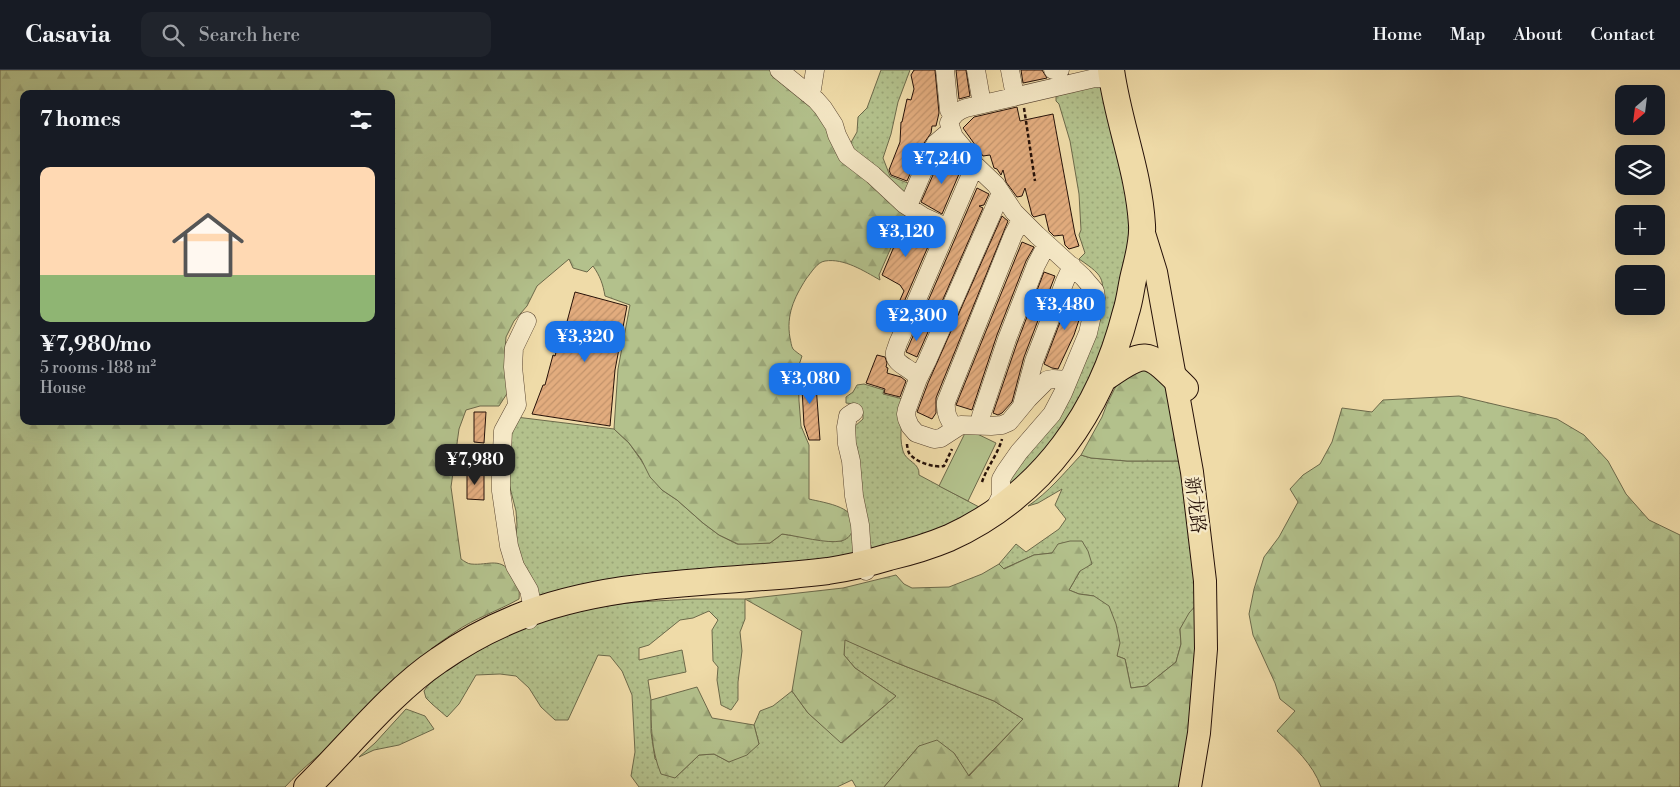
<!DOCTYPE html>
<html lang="en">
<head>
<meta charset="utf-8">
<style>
  body { margin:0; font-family:"Libre Bodoni","Noto Serif SC",serif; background:#20242c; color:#f1f3f6; height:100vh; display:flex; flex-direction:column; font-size:19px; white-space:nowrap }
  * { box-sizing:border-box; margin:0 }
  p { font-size:16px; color:#9ea1a6 }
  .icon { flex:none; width:28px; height:28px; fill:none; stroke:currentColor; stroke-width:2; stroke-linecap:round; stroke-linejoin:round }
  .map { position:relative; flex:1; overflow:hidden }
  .drawer { position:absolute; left:20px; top:20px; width:375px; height:335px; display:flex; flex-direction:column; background:#171b24; border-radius:10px; box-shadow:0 5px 20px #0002 }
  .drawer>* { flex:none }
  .needle { width:32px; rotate:208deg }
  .fabs { position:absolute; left:1615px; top:15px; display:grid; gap:10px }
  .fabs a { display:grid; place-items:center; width:50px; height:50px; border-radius:10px; background:#171b24; box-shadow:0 5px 20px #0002; font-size:25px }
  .price { position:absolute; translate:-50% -42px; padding:0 11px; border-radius:10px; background:#1a73e8; color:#fff; font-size:16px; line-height:32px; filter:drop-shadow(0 1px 2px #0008) }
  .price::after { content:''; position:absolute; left:50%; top:30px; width:15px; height:11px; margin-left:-8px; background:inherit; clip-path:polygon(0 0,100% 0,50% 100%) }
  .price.on { background:#222; color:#fff }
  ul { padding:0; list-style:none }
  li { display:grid; align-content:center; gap:10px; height:265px; padding:0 20px }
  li+li { border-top:1px solid #363941 }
  li span { display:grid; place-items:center; height:155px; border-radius:10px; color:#555 }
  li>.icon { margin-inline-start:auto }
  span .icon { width:90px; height:90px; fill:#fffc; stroke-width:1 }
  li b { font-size:21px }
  h2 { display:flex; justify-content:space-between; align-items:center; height:60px; padding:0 20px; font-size:21px }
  header { display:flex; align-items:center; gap:30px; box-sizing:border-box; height:70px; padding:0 25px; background:#171b24; border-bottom:1px solid #363941 }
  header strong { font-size:24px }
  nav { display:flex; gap:28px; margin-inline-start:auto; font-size:18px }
  .search { width:350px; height:45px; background:#20242c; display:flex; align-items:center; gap:12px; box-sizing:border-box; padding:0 18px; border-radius:10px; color:#9ea1a6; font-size:19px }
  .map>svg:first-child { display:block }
  .grass { fill:url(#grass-dots); stroke:#6c694a }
  .forest { fill:url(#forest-firs); stroke:#6c694a; fill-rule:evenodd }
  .garden { fill:#b3c18c; stroke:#6c694a }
  .building { fill:url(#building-hatch); stroke:#261108 }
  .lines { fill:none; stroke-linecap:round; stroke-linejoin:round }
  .minor-casing { stroke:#584430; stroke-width:19 }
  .major-casing { stroke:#261108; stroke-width:24 }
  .highway-casing { stroke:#261108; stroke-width:28 }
  .path { stroke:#261108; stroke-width:2.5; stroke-dasharray:4 2.5; stroke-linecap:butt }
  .minor { stroke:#f5e8c6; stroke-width:18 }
  .major { stroke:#efdba8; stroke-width:22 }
  .highway { stroke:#efdba8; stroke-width:26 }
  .labels { text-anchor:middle; stroke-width:4.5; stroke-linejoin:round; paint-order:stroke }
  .street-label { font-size:19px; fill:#261108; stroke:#f5e8c6 }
</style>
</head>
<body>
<header>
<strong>Casavia</strong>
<div class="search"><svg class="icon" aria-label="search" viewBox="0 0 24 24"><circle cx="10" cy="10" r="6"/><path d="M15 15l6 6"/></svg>Search here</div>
<nav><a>Home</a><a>Map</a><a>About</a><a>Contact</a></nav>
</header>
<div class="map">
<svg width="1680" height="717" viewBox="0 0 1680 717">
  <defs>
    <pattern id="grass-dots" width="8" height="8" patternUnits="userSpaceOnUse" patternTransform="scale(1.25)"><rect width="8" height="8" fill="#b3c18c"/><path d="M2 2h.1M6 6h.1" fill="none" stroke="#9aa577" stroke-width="1.8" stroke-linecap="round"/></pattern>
    <pattern id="forest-firs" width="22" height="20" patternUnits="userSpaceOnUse" patternTransform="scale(1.25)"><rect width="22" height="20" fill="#b3c18c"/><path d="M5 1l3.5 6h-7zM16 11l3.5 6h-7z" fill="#9aa577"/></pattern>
    <pattern id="building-hatch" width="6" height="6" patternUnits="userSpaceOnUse" patternTransform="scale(1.25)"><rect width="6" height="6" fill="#e2ac7e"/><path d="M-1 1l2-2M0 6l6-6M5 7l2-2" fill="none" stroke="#c2936b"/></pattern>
  </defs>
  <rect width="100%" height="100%" fill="#efdba8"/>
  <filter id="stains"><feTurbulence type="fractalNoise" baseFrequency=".004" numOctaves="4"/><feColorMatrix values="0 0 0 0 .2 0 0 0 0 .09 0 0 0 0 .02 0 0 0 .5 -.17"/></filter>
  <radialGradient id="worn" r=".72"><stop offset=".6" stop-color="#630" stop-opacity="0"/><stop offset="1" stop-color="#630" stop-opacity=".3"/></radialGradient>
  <!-- grass -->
  <path class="grass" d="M881,0H910L898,32L891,64L883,88L890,106L913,115L908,129L849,76L857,62L858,47L867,38Z
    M1096,16H1103L1131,144L1127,214L1077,346L1010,419L1008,406L1100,242C1104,209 1107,208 1079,189L1085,183L1079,165L1081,160L1079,124L1070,71L1059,34L1056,31V26Z
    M864,314L884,320L883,324L907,330C903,346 898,364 903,381C906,392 920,392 919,405L979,437L956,453L875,483C869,475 868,464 865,454C858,422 856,390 854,357L863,349C864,337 857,334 846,333V327L853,322L857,315Z
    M516,347L614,359L629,373L662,420L677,430L703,453L719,465L737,474L770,473L782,464L830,471H842L855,456L856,488L542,532L529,509L515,472L517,455L516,441L507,406L506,383Z
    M1081,385L1091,388L1127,391H1182L1198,533L1180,559L1181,574L1176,592L1146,616L1131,618L1125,589L1117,586L1094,526L1079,524L1069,520L1080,501L1052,483L1034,485L1003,499L999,494L1016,474L1026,482L1059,459L1066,449L1055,435L1062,419L1038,433L1028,436C1049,422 1064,403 1081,385Z
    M693,529H745V549L740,562L742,581L738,612V630L731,640L721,635L717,610L718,597L713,591L712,560L718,550L709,541L693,548L680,550L649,575L639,578V590L682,580L686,602L648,610L651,630V662L655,689L675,708L699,685L714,684L729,692L759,674L754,655L760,641L773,636L792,621L808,643L842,673L896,626L855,598L844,585V569L897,593L994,631L1023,649L968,706L954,683L919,676L884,717H856L852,710L837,717H639L631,706L635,682L632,625L622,601L610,586L598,585L568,650H555L541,637L529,618L516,606L500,604L476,605L459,634L447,647L432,634L426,628L424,621C431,609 447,601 459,593C502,564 550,546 601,537C631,531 662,531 693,529Z
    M406,639L425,646L434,659L399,675L374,680L359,687L375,673Z"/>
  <!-- forest -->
  <path class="forest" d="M0,0H775L818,38L842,85L908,139L879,205L880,210C864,201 844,188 825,191C817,192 811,203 806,209C794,228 786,245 790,268C791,271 791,276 793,279C795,281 799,284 802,286L798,298L799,331L801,356L809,375V429C825,433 862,437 852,461C851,466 846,470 841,471C827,474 798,466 782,464L770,473L750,474H738L719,465L703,453L677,430L662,420L650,407L641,389L629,373L614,359L618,299L630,235L605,226C603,214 600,206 593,196L587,202L573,198L569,189L537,216L527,236L514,251L506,267L505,280L508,322L499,336H480L466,340L459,359L451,417L461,489C464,491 468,494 471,494C489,496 501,485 514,507C518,515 520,520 519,529C498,541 475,548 455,562C413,589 379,628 344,663C325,681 303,697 285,717H0ZM24,24H391V351H24Z
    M1145,296L1166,315L1182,391H1127L1091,388L1081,385L1102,347L1107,334L1118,312Z
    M1459,326L1557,349L1584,365L1608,391L1626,424L1649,450L1680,465V717H1321C1313,694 1294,677 1277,661L1295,641L1280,629L1275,613L1253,565L1249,544L1254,519L1264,487L1279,467L1298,432L1290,419L1303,405L1320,394L1332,372L1342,338L1372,342L1383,330Z
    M1070,471H1082L1088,481L1092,494L1080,501L1069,520L1079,524L1094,526L1109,536L1116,554L1120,573L1117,586L1125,589L1131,618L1146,616L1176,592L1181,574L1180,559L1189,543L1198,533L1185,717H884L919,676L937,670L954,683L969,706L1023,649L994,631L897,593L845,570L844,585L855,598L896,626L841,673L808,643L792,621L802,561L745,529L843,518L896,505L904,514L912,518L949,517L982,504L999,494L1004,499L1034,485L1052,483L1058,474Z
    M697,617L712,648L754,655L759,674L747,685L729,692L714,684L699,685L675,708L661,704C651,680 651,656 651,630Z"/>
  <!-- garden -->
  <path class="garden" d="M967,359L996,373L968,431L939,416Z"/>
  <!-- building -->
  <path class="building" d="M914,0H935L939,43L936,56H932L931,63L922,76L907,111L891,105L889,100L900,72L901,52H902L907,29L911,30L914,19L911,5Z
    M956,0H966L970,26L959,29Z
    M1021,0H1042L1047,8L1023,13Z
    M1017,37L1020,51L1053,44L1075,164L1079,176L1069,179L1065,175L1063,165L1054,166L1049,161L1045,144L1034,147L1032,145L1025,118L1022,126L1017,127L1006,112L1003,100L1001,105L997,99L994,98L990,85L983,86L963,58L974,47Z
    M941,87L962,97L942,144L921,132Z
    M977,118L989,124L984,135L979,136L983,138L937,243L925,238Z
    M1002,146L1008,151L936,328V343L932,349L917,342L928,313Z
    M906,148L914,153L910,163L930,172L904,232L900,230L904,221L900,215L882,205Z
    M1022,172L1034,177L1026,191L997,265L972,340L956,335Z
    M1044,202L1055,206L1024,287L1012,332L1002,343L998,345L993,343L1017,273Z
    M1072,221L1085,227L1083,238L1077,249L1079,250L1074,265L1058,299L1052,298L1044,294Z
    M575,222L627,236L615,300L610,356L532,344L543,315H545L553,285L555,286L562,258L565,259Z
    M917,257L928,262L917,287L906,282Z
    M877,285L885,287L887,293L886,297L888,298L887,303L901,307L906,311L900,327L884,323L885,319L866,313Z
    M801,300L815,301L820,370H809L804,355Z
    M474,342H486L484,373L474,372Z
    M467,401L484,403V430L467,429Z"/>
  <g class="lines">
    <!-- minor casing -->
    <g class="minor-casing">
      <path id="minor" d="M779,0L816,30L823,38L834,55L837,65L847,85L873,105L904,134L924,147L948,158
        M945,0L949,40L953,46
        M976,0L982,34
        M1010,0L1015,26
        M1053,0H1060
        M807,23L812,19L815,0
        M975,95L903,262C900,268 897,275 895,282C893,296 913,297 918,309L907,339L906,344L907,349L910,356L916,363L934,369L941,368L961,355L991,356L1002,355L1009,352L1028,329L1047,310L1053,309L1068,310
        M908,136L932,80L936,73L950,61
        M911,243L941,256
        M527,251L514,278L513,297L517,335L503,361L501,401V421L509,476L515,496L529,520L532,534L529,550
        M918,309L927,291L1001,123
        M1022,335L1034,291L1065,211L1072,196
        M854,342L848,346L846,357L847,374L851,391L854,426L860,455L862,483L866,501
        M980,355L981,346L1007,269L1036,195L1047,174
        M955,358C948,350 945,343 946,332L1013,165L1021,150
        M993,442L1001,426V409L1005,402L1019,382L1052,344L1063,323L1088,263L1096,228L1095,221L1083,207L1037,165L1014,142L996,115L975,95L965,80L954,67L949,53C953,45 957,41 966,38L1095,8L1113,9"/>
    </g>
    <!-- major casing -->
    <g class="major-casing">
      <path id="major" d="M1143,160L1156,202L1192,402L1205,511L1206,579L1199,663L1190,717"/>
    </g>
    <!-- highway casing -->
    <g class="highway-casing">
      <path id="highway" d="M1103,309C1148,277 1147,281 1185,318
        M307,717C349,676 390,623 439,590C463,573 489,559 516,548C614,508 724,514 828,501C848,498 869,493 889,487C910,482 930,476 949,468C1044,425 1101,340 1126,242C1130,230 1131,217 1134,205C1138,188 1143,172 1142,155C1139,102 1118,52 1111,0"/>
    </g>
    <!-- path -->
    <path class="path" d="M1024,38L1035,111
      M907,374C907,376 908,381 909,383C915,392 934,398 944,396L952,379
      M982,412C987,397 998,384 1002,369"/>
    <!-- minor -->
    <use href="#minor" class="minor"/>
    <!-- major -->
    <use href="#major" class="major"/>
    <!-- highway -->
    <use href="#highway" class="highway"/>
  </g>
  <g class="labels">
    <!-- street labels -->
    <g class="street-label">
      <text transform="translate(1196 435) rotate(83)" y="7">新龙路</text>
    </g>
  </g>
  <rect width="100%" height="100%" filter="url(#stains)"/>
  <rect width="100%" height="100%" fill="url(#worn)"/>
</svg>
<div class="fabs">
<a><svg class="needle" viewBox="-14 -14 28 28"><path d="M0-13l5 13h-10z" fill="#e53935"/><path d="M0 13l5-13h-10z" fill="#9ea1a6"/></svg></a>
<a><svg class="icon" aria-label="layers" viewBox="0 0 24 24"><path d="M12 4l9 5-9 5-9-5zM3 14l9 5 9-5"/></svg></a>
<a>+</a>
<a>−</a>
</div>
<b class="price" style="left:942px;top:115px">¥7,240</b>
<b class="price" style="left:906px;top:188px">¥3,120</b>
<b class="price" style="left:1065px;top:261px">¥3,480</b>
<b class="price" style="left:917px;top:272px">¥2,300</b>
<b class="price" style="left:585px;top:293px">¥3,320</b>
<b class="price" style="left:810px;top:335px">¥3,080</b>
<b class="price on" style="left:475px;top:416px">¥7,980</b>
<section class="drawer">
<h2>7 homes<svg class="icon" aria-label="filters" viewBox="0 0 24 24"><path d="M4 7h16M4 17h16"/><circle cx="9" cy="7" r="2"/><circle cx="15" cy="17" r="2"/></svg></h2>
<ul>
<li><span style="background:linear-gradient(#ffd9b3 70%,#8fb573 0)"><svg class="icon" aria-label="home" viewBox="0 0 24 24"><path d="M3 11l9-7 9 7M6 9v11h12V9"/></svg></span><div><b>¥7,980/mo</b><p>5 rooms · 188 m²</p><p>House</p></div></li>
</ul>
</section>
</div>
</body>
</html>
